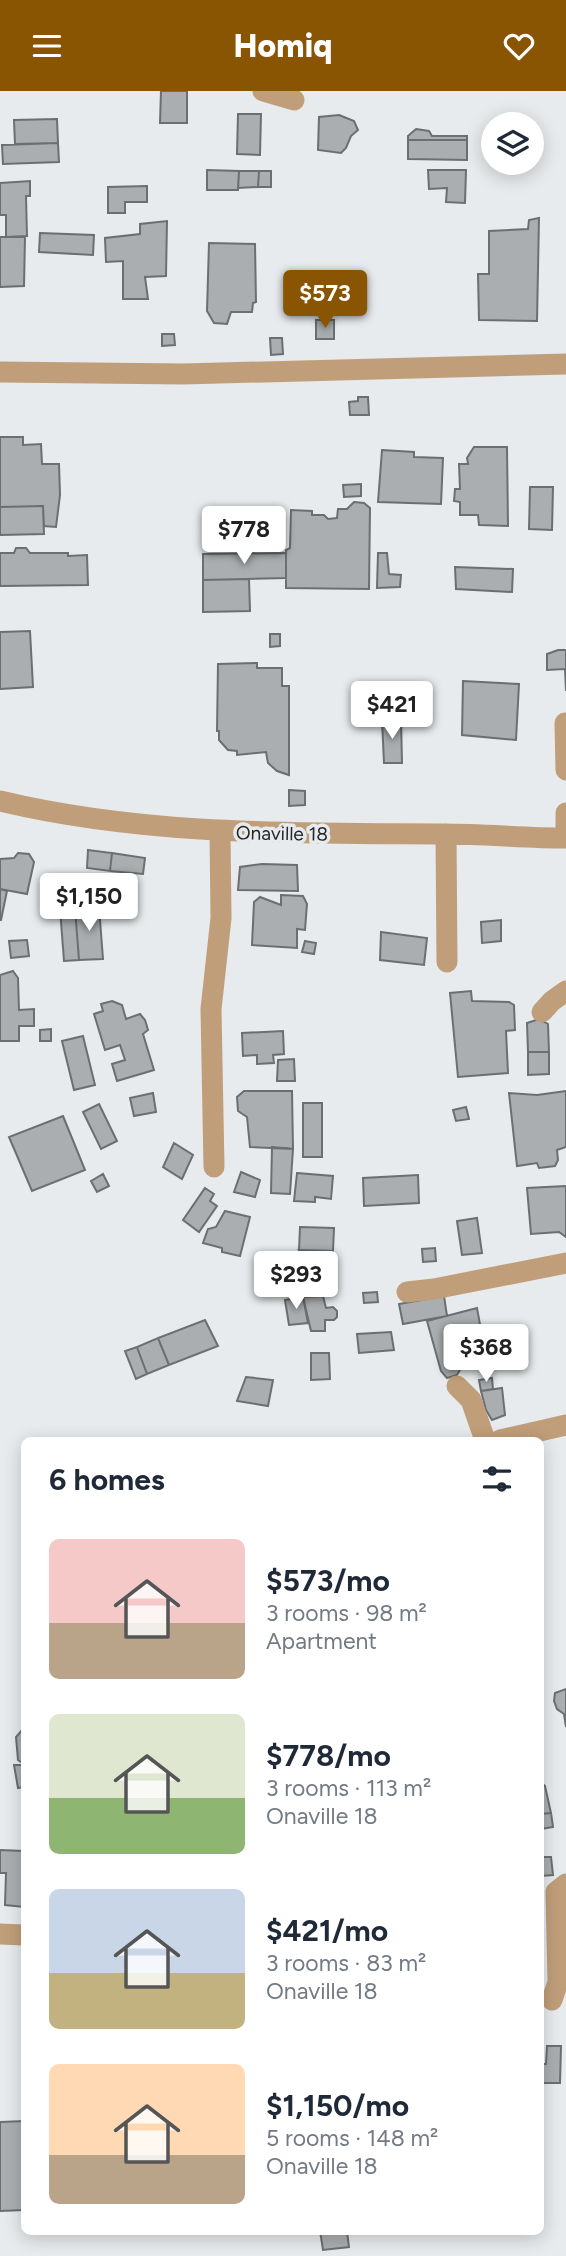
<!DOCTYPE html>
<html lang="en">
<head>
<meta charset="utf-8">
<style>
  body { margin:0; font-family:Figtree,sans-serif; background:#f6f6f7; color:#1f2937; height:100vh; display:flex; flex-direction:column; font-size:26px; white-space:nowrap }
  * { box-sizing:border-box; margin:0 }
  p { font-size:23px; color:#747a83 }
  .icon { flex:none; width:38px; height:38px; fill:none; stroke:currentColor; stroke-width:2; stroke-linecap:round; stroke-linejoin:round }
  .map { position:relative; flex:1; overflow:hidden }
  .side { position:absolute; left:21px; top:1346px; width:523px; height:798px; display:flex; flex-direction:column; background:#fff; border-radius:10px; box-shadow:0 4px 18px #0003 }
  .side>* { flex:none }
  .buttons { position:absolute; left:481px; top:21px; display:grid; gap:14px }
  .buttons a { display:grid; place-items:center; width:63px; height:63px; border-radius:50%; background:#fff; box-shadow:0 4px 18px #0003; font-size:35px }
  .price { position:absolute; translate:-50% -60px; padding:0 16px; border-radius:7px; background:#fff; color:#222; font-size:23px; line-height:46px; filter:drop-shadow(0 2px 4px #0008) }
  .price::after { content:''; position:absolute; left:50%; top:42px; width:21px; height:16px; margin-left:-10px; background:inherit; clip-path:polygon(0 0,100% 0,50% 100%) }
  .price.on { background:#8a5502; color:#fff }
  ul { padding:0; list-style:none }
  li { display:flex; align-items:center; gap:21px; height:175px; padding:0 28px }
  li span { display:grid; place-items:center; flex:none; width:196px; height:140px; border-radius:10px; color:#555 }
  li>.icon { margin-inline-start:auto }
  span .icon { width:84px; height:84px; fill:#fffc; stroke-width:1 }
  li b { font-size:30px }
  h2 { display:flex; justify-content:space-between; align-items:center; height:84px; padding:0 28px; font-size:30px }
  header { display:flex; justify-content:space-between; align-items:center; height:91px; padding:0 28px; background:#8a5502; color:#fff; font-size:32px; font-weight:800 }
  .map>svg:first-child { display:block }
  .building { fill:#abaeb0; stroke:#6c6f71; stroke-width:2 }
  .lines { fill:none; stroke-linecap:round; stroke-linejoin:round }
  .minor { stroke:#c09e7a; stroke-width:21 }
  .labels { text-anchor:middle; stroke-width:7; stroke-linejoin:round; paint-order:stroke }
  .street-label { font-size:19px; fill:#252727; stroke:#e7ebed }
</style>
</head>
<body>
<header><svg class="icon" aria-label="menu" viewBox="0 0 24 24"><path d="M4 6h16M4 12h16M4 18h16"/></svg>Homiq<svg class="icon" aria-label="heart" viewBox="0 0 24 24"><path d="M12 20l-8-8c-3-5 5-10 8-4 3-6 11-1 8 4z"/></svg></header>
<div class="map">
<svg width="566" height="2165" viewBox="0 0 566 2165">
  <rect width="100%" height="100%" fill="#e7ebed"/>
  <!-- building -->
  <path class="building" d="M161,0H187V32H160Z
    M238,23H261L260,64L237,63Z
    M339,24L354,30L358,39L351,45L346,57L341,62L318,59L319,26Z
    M57,28L58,52L15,53L14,29Z
    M416,38L429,40L432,45H467V49H408V45Z
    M408,49H467V69L408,68Z
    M58,52L59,71L3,73L2,54Z
    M207,79L239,80L238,99H207Z
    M428,79H466L465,112L446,111L447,97L429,98Z
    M239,80H259L258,96L238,97Z
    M259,80H271V96H258Z
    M30,90V105H26L27,145L6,146V124H0V92Z
    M147,95V111H125V122H108V96Z
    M539,127L537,230L479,229L478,183H489V140L528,138L529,129Z
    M167,130L166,185L145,186L148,208H123V170L106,171L105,147L140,143V133Z
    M40,142L94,144L93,164L39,161Z
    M0,146H25L24,195L0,196Z
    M209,152L255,153L256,211L253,212L252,221H231L227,233L214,232L207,220Z
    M316,229H334V248H316Z
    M162,243H174L175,254L162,255Z
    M270,247H282L283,263L271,264Z
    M358,306H368L369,324H350L349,311L358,310Z
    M0,346H23V354L41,353L42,373H59L60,404L56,436L44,435L43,415L0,416Z
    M474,356H507L508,435L479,434L478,424H460V411L454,410L455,398H460L459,373H468L467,367Z
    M382,359L414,361V366L443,367L441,413L378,411Z
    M361,393V405L344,406L343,394Z
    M530,396H553L552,439L529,438Z
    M354,411L364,412L370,417L369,498L286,497V459L290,457L291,419L312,420V424H324L328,428L337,427L338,418H347Z
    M43,415L44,443L0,444V416Z
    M16,457H26L30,462H68V465L87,464L88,494L0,495V462H14Z
    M286,462V487L203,489V463Z
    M378,462H387L389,483L401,484L400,496L377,497Z
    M455,476L513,478L512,501L456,498Z
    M249,488L250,520L203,521V489Z
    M30,540L33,596L0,598V541Z
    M270,543H280V555L270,556Z
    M558,559H566V600L565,578L547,579V563Z
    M257,572V577H282V595H289V684L277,680L268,672L266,661L237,664V660L228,659L219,649V640H217L218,573Z
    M463,590L519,593L516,649L462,644Z
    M401,628L402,672H384L382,629Z
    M289,699L305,700V714L289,715Z
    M88,759L112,762L110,780L87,777Z
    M18,762L29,763L34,771L27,803L0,798V768L14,767Z
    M112,762L145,767L143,783L110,780Z
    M262,773L297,774L298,800L238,799L240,776Z
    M0,798L7,800L1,829H0Z
    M281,804L303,805L307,813L305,839L297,838V857L252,854L254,811L260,806L281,814Z
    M99,816L103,868L79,869L75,817Z
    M75,817L79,869L64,870L60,818Z
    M501,829V850L482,852L481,831Z
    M381,841L427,847L424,874L380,869Z
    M27,849L29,865L11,867L9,850Z
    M305,850L316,852L314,863L302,861Z
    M13,880L18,887L19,919L34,918V935H19V950H0V884Z
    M471,900L472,910L509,911L514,914L515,939L506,940L508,982L458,986L450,902Z
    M112,910L122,914L126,928L140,923L145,929L148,939L143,943L154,979L117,990L112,973L125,969L120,954L105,959L94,923L103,920L101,913Z
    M539,928L548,933L549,961H528L527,932Z
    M51,938V950H40V939Z
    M283,940L284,963L273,964L274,972L257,973V964L243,965L242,942Z
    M83,945L95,994L74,999L62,950Z
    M528,961H549V983L528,984Z
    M294,968L295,990H277L278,969Z
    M244,1000H292L293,1058L250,1056L247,1026L238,1020L237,1006Z
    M566,1000V1056L557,1059L558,1069L555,1075L539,1077L537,1072L517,1075L509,1002L537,1004Z
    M153,1002L156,1021L134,1025L130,1007Z
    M303,1012H322V1066H303Z
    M99,1013L117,1050L101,1058L83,1021Z
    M466,1016L469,1028L456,1030L453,1019Z
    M63,1025L85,1079L32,1100L9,1046Z
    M174,1052L193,1064L182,1088L163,1076Z
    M272,1056L293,1058L290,1103L271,1102Z
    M241,1081L260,1089L255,1106L234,1101Z
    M297,1082L333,1085L331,1108L315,1106V1111L294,1110Z
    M103,1083L109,1095L97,1101L91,1090Z
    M418,1084L419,1112L364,1115L363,1087Z
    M566,1095V1146L559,1141L531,1143L527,1097Z
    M205,1097L214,1103L210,1110L217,1115L199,1141L183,1129Z
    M225,1120L250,1126L240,1165L222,1161V1157L203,1152L208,1138L216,1136Z
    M477,1127L482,1162L462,1164L457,1130Z
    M300,1136L334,1137L333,1160L299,1159Z
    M435,1157L436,1170L423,1171L422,1158Z
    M299,1159L333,1160V1168H305Z
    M377,1201L378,1211L364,1212L363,1202Z
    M323,1205L326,1217L333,1216L337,1220V1226L334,1229H325V1240H311L303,1206Z
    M444,1205L447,1225L403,1233L399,1213Z
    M303,1206L308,1232L289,1234L285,1209Z
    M477,1217L487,1272L461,1277L457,1284L447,1287L441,1280L427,1230Z
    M205,1229L218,1255L169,1274L158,1247Z
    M391,1241L394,1259L359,1262L357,1243Z
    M158,1247L169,1274L147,1283L137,1256Z
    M137,1256L147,1283L136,1288L125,1260Z
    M311,1262H329L330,1288L311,1289Z
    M246,1286L273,1289L268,1315L237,1310Z
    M492,1287L493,1298L481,1300L479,1289Z
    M502,1297L505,1324L492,1329L486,1319L481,1300Z
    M566,1598V1636L564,1623L557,1618L554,1610L555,1602Z
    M22,1639H24V1673L18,1669L16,1646Z
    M14,1674H24V1696L18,1697Z
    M541,1691L545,1695L551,1722L541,1723Z
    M551,1722L553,1736L541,1738V1723Z
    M0,1759L24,1760V1816L5,1814L6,1782H0Z
    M541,1766H551L553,1784L541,1785Z
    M547,1955H561L560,1992H541V1973H546Z
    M24,2030V2119L0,2120V2031Z
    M320,2140H347L349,2156L323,2159Z"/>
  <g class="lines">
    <!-- minor -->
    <path class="minor" d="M263,0L294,9
      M0,281L183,283L566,273
      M565,632L566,679
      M0,710C146,745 295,742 444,743C485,743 525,747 566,747
      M446,743L447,871
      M566,747V722
      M542,921L552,910L566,900
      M214,1076L211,918L221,827L220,741
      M407,1201L434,1198L566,1172
      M457,1295L471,1309L485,1349
      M500,1349L566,1334
      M0,1843L24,1844
      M552,1909L558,1891L556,1801L566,1793"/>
  </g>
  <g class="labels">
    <!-- street labels -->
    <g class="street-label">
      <text transform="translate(282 742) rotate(1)" y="7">Onaville 18</text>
    </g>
  </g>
</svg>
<div class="buttons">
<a><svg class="icon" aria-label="layers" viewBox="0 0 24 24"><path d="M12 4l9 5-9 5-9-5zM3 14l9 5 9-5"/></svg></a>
</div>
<b class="price on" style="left:325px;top:239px">$573</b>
<b class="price" style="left:244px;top:475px">$778</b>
<b class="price" style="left:392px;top:650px">$421</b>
<b class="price" style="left:89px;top:842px">$1,150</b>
<b class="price" style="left:296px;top:1220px">$293</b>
<b class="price" style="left:486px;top:1293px">$368</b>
<section class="side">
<h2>6 homes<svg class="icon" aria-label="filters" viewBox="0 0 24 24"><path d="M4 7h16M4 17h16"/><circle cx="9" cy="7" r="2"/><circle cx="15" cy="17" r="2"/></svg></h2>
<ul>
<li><span style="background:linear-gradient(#f6c9c9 60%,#b9a48a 0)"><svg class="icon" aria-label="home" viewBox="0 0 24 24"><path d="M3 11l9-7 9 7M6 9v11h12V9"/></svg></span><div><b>$573/mo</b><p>3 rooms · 98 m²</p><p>Apartment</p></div></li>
<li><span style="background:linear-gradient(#dfe7d0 60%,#8fb573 0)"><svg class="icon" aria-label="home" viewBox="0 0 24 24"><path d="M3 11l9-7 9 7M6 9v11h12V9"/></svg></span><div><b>$778/mo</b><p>3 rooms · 113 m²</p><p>Onaville 18</p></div></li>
<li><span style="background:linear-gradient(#c9d6e8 60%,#c2b280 0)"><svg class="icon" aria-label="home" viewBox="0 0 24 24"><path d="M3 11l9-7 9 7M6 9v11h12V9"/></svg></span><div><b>$421/mo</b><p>3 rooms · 83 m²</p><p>Onaville 18</p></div></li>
<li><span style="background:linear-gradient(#ffd9b3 65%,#b9a48a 0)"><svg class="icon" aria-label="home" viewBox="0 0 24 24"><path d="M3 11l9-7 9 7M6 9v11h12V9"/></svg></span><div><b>$1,150/mo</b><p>5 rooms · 148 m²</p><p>Onaville 18</p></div></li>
</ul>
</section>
</div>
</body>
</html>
